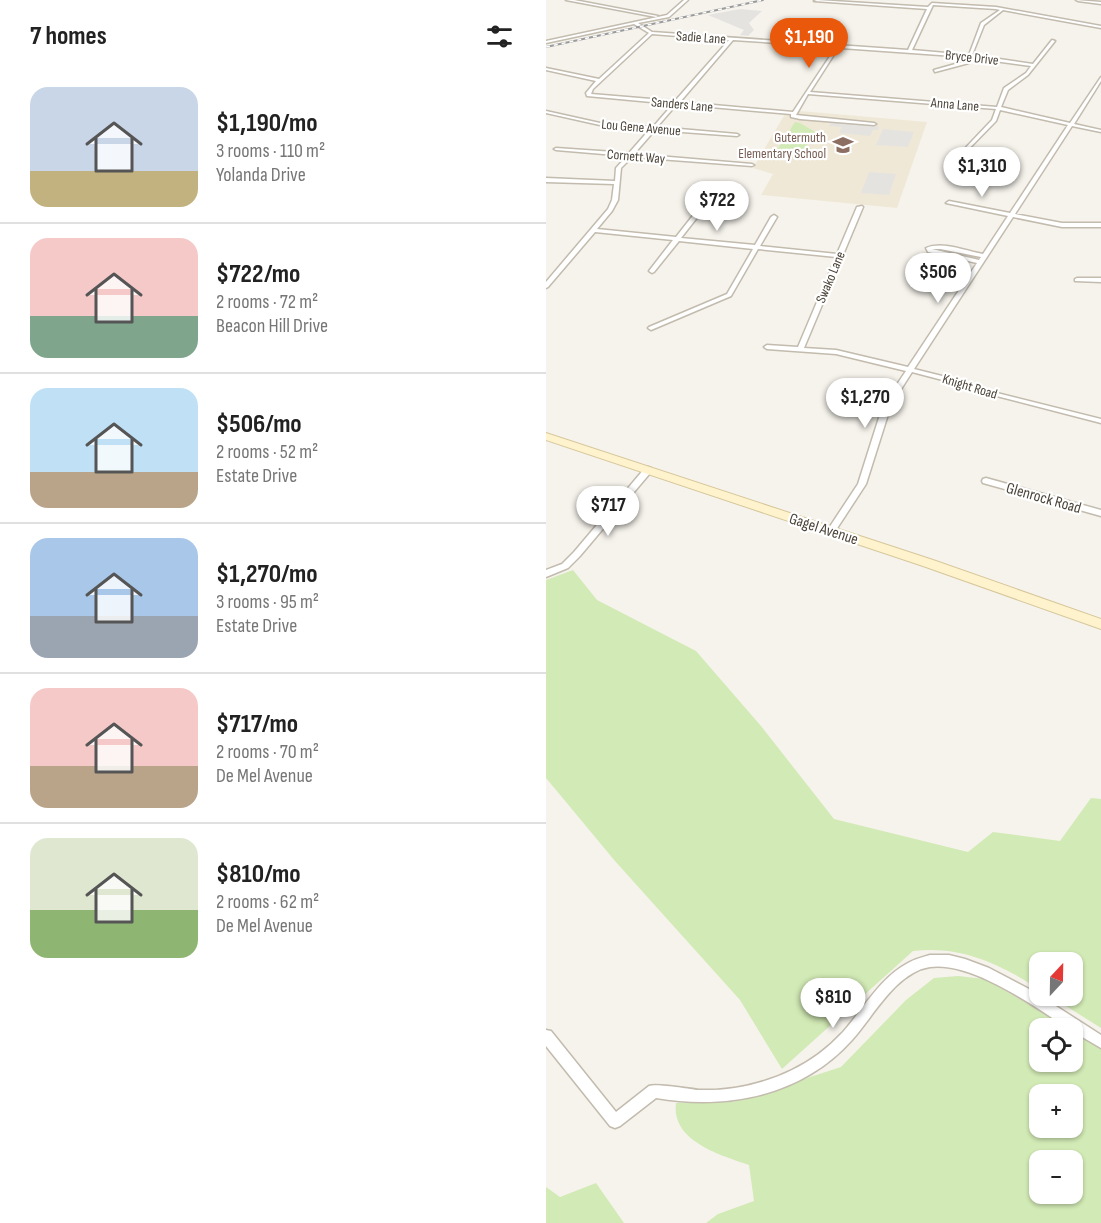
<!DOCTYPE html>
<html lang="en">
<head>
<meta charset="utf-8">
<style>
  body { margin:0; font-family:"Sofia Sans Condensed",sans-serif; background:#f2f2f2; color:#222; height:100vh; display:flex; flex-direction:column; font-size:22px; white-space:nowrap }
  * { box-sizing:border-box; margin:0 }
  p { font-size:20px; color:#767676 }
  .icon { flex:none; width:33px; height:33px; fill:none; stroke:currentColor; stroke-width:2; stroke-linecap:round; stroke-linejoin:round }
  .map { position:relative; flex:1; overflow:hidden }
  .details { display:flex; flex-direction:column; background:#fff; width:546px }
  .details>* { flex:none }
  .needle { width:39px; rotate:22deg }
  .controls { position:absolute; left:483px; top:952px; display:grid; gap:12px }
  .controls a { display:grid; place-items:center; width:54px; height:54px; border-radius:12px; background:#fff; box-shadow:0 2px 4px #0004; font-size:30px }
  .price { position:absolute; translate:-50% -51px; padding:0 14px; border-radius:21px; background:#fff; color:#222; font-size:20px; line-height:39px; filter:drop-shadow(0 2px 3px #0008) }
  .price::after { content:''; position:absolute; left:50%; top:36px; width:18px; height:14px; margin-left:-9px; background:inherit; clip-path:polygon(0 0,100% 0,50% 100%) }
  .price.on { background:#ea580c; color:#fff }
  ul { padding:0; list-style:none }
  li { display:flex; align-items:center; gap:18px; height:150px; padding:0 30px }
  li+li { border-top:2px solid #e0e0e0 }
  li span { display:grid; place-items:center; flex:none; width:168px; height:120px; border-radius:18px; color:#555 }
  li>.icon { margin-inline-start:auto }
  span .icon { width:72px; height:72px; fill:#fffc; stroke-width:1 }
  li b { font-size:26px }
  h2 { display:flex; justify-content:space-between; align-items:center; height:72px; padding:0 30px; font-size:26px }
  main { display:flex; flex:1; min-height:0 }
  .map>svg:first-child { display:block }
  .education { fill:#efe8d6 }
  .green { fill:#d2eab5; fill-rule:evenodd }
  .parking { fill:#e5e3e0 }
  .lines { fill:none; stroke-linecap:round; stroke-linejoin:round }
  .street-casing { stroke:#c2bbae; stroke-width:3 }
  .secondary-casing { stroke:#d6c79b; stroke-width:2 }
  .street { fill:#fff; fill-rule:evenodd }
  .secondary { fill:#fff3cd; fill-rule:evenodd }
  .rail-casing { stroke:#9a9a9a; stroke-width:2 }
  .rail { stroke:#fff; stroke-width:1.5; stroke-dasharray:4; stroke-linecap:butt }
  .labels { text-anchor:middle; stroke-width:4.5; stroke-linejoin:round; paint-order:stroke }
  .far-street-label { font-size:14px; fill:#4b4439; stroke:#fff }
  .far-education-label { font-size:14px; fill:#785e54; stroke:#fff; text-anchor:end }
  .street-label { font-size:16px; fill:#4b4439; stroke:#fff }
</style>
</head>
<body>
<main>
<section class="details">
<h2>7 homes<svg class="icon" aria-label="filters" viewBox="0 0 24 24"><path d="M4 7h16M4 17h16"/><circle cx="9" cy="7" r="2"/><circle cx="15" cy="17" r="2"/></svg></h2>
<ul>
<li><span style="background:linear-gradient(#c9d6e8 70%,#c2b280 0)"><svg class="icon" aria-label="home" viewBox="0 0 24 24"><path d="M3 11l9-7 9 7M6 9v11h12V9"/></svg></span><div><b>$1,190/mo</b><p>3 rooms · 110 m²</p><p>Yolanda Drive</p></div></li>
<li><span style="background:linear-gradient(#f6c9c9 65%,#7fa58c 0)"><svg class="icon" aria-label="home" viewBox="0 0 24 24"><path d="M3 11l9-7 9 7M6 9v11h12V9"/></svg></span><div><b>$722/mo</b><p>2 rooms · 72 m²</p><p>Beacon Hill Drive</p></div></li>
<li><span style="background:linear-gradient(#bfe0f5 70%,#b9a48a 0)"><svg class="icon" aria-label="home" viewBox="0 0 24 24"><path d="M3 11l9-7 9 7M6 9v11h12V9"/></svg></span><div><b>$506/mo</b><p>2 rooms · 52 m²</p><p>Estate Drive</p></div></li>
<li><span style="background:linear-gradient(#a9c7e8 65%,#9aa5b1 0)"><svg class="icon" aria-label="home" viewBox="0 0 24 24"><path d="M3 11l9-7 9 7M6 9v11h12V9"/></svg></span><div><b>$1,270/mo</b><p>3 rooms · 95 m²</p><p>Estate Drive</p></div></li>
<li><span style="background:linear-gradient(#f6c9c9 65%,#b9a48a 0)"><svg class="icon" aria-label="home" viewBox="0 0 24 24"><path d="M3 11l9-7 9 7M6 9v11h12V9"/></svg></span><div><b>$717/mo</b><p>2 rooms · 70 m²</p><p>De Mel Avenue</p></div></li>
<li><span style="background:linear-gradient(#dfe7d0 60%,#8fb573 0)"><svg class="icon" aria-label="home" viewBox="0 0 24 24"><path d="M3 11l9-7 9 7M6 9v11h12V9"/></svg></span><div><b>$810/mo</b><p>2 rooms · 62 m²</p><p>De Mel Avenue</p></div></li>
</ul>
</section>
<div class="map">
<svg width="555" height="1223" viewBox="0 0 555 1223">
  <rect width="100%" height="100%" fill="#f6f3ec"/>
  <!-- education -->
  <path class="education" d="M254,111L381,122L351,208L215,195L227,174L207,168L239,114L251,115Z"/>
  <!-- green -->
  <path class="green" d="M249,122L254,123L271,133L272,137H266L260,146L265,148C258,160 242,160 231,153V150Z
    M27,570L51,600L150,651L215,726L288,819L422,852L447,832L514,841L545,798L555,799V1028L504,996H526V963H494L493,989C454,964 415,945 367,951L236,1069L194,1000L69,861L0,778V580Z
    M412,976L439,979L525,1029H494V1062H526L527,1030L555,1048V1223H160L172,1214L208,1201L203,1165C174,1155 125,1141 130,1103L187,1102L295,1067L360,1000L388,978ZM494,1095H526V1128H494ZM494,1161H526V1194H494Z
    M50,1183L78,1223H0V1187L14,1197Z"/>
  <!-- parking -->
  <path class="parking" d="M194,9L216,11L203,23L208,30L202,36L194,35L198,30L162,15Z
    M285,122L331,126L333,127L332,130H327L324,136L314,135L293,133L296,127L283,126Z
    M337,129L368,132L362,147L330,145Z
    M323,172L350,174L343,195L315,193Z"/>
  <g class="lines">
    <!-- street casing -->
    <g class="street-casing">
      <path id="street" d="M20,0H28L112,16L110,17Z
        M138,0H142L123,17L92,23L106,32L362,50L381,9L268,1L271,0L382,7L386,3L450,7L555,26V28L457,10L438,25L426,55L487,64L506,40L509,41L482,75L462,90L455,107L524,123L555,77V81L528,124L555,130V132L526,126L469,214L516,223H555V227H516L467,217L368,369L412,380L439,390L555,419V423L435,392L408,383L366,372L345,405L320,484L288,533L285,534L281,531L312,484L337,405L360,371L290,354L221,349L218,347L221,345L252,347L290,257L212,249L185,296L105,330L102,328L103,327L181,294L207,249L133,241L108,272L106,273L103,271L127,240L49,232L2,287L0,288V282L62,209L66,200L68,184L0,182V178L69,181L70,168L81,156L10,150L8,149L10,148L83,153L104,129L54,125L0,113V111L54,123L107,127L127,104L41,96L40,93L50,81L0,70V68L53,79L103,33L88,24L0,43V41L121,15ZM387,5L450,9L454,10L435,23L423,55L366,50ZM106,34L183,40L129,101L45,94L47,89ZM187,40L290,47L247,112L134,102ZM295,48L422,57L420,61L388,70L389,72L423,63L426,58L485,66L480,73L458,88L451,107L264,92L291,50ZM262,94L450,109L446,120L408,160V162H410L450,121L454,110L522,125L464,213L403,201L400,203L462,216L437,254C420,251 396,241 380,248L382,252L431,263L362,367L290,350L258,348L317,207L316,206L311,207L291,254L214,246L231,217L228,215L225,217L209,245L135,238L157,210L154,208L152,209L130,237L51,229L66,211L72,200L75,168L86,157L206,166L208,165L206,164L88,154L109,130L191,136L193,135L191,134L111,127L131,104L245,114V117L254,119L328,125L330,124L328,123L250,115ZM386,249H394L435,257L433,260Z
        M530,0L555,2V4L532,1Z
        M531,278H555V282L529,281V279Z
        M102,467L105,468L106,470L105,472L34,556L22,568L0,577V570L16,564L28,552L99,468Z
        M440,478L555,510V516L437,483L436,481L437,479Z
        M384,955H403L419,959L443,968L485,990L555,1035V1048L526,1031V1029H523C489,1007 426,961 384,967C350,972 327,1017 306,1040C256,1096 181,1110 110,1098L74,1126L69,1128L64,1126L0,1046V1030L5,1031L70,1112L103,1086C111,1083 142,1089 153,1090C184,1091 218,1084 246,1070C265,1061 282,1048 297,1032C318,1008 334,978 362,963C369,959 377,957 384,955Z"/>
    </g>
    <!-- secondary casing -->
    <g class="secondary-casing">
      <path id="secondary" d="M0,433L387,560L555,619V629L377,566L0,440Z"/>
    </g>
    <!-- street -->
    <use href="#street" class="street"/>
    <!-- secondary -->
    <use href="#secondary" class="secondary"/>
    <!-- rail casing -->
    <g class="rail-casing">
      <path id="rail" d="M0,47L217,0"/>
    </g>
    <!-- rail -->
    <use href="#rail" class="rail"/>
  </g>
  <!-- icons -->
  <defs>
    <g id="school-bare" transform="scale(1.62)"><path d="M0-5L7-2L0 1L-7-2ZM-4 1L0 2.5L4 1V4Q0 6-4 4Z" fill="#8d6e63" stroke="#fff" stroke-width="2.5" paint-order="stroke"/></g>
  </defs>
  <g fill-rule="evenodd">
    <use href="#school-bare" x="297" y="145"/>
  </g>
  <g class="labels">
    <!-- far-street labels -->
    <g class="far-street-label">
      <text transform="translate(155 37) rotate(4)" y="5">Sadie Lane</text>
      <text transform="translate(426 57) rotate(6)" y="5">Bryce Drive</text>
      <text transform="translate(136 104) rotate(5)" y="5">Sanders Lane</text>
      <text transform="translate(409 104) rotate(5)" y="5">Anna Lane</text>
      <text transform="translate(95 127) rotate(5)" y="5">Lou Gene Avenue</text>
      <text transform="translate(90 156) rotate(5)" y="5">Cornett Way</text>
      <text transform="translate(284 277) rotate(-67)" y="5">Swako Lane</text>
      <text transform="translate(424 386) rotate(17)" y="5">Knight Road</text>
    </g>
    <!-- far-education labels -->
    <g class="far-education-label">
      <text x="280" y="142">Gutermuth<tspan x="280" dy="16">Elementary School</tspan></text>
    </g>
    <!-- street labels -->
    <g class="street-label">
      <text transform="translate(498 497) rotate(16)" y="6">Glenrock Road</text>
      <text transform="translate(278 528) rotate(18)" y="6">Gagel Avenue</text>
    </g>
  </g>
</svg>
<div class="controls">
<a><svg class="needle" viewBox="-14 -14 28 28"><path d="M0-13l5 13h-10z" fill="#e53935"/><path d="M0 13l5-13h-10z" fill="#767676"/></svg></a>
<a><svg class="icon" aria-label="locate" viewBox="0 0 24 24"><circle cx="12" cy="12" r="6"/><path d="M12 2v4M12 18v4M2 12h4M18 12h4"/></svg></a>
<a>+</a>
<a>−</a>
</div>
<b class="price on" style="left:263px;top:69px">$1,190</b>
<b class="price" style="left:436px;top:198px">$1,310</b>
<b class="price" style="left:171px;top:232px">$722</b>
<b class="price" style="left:392px;top:304px">$506</b>
<b class="price" style="left:319px;top:429px">$1,270</b>
<b class="price" style="left:62px;top:537px">$717</b>
<b class="price" style="left:287px;top:1029px">$810</b>
</div>
</main>
</body>
</html>
